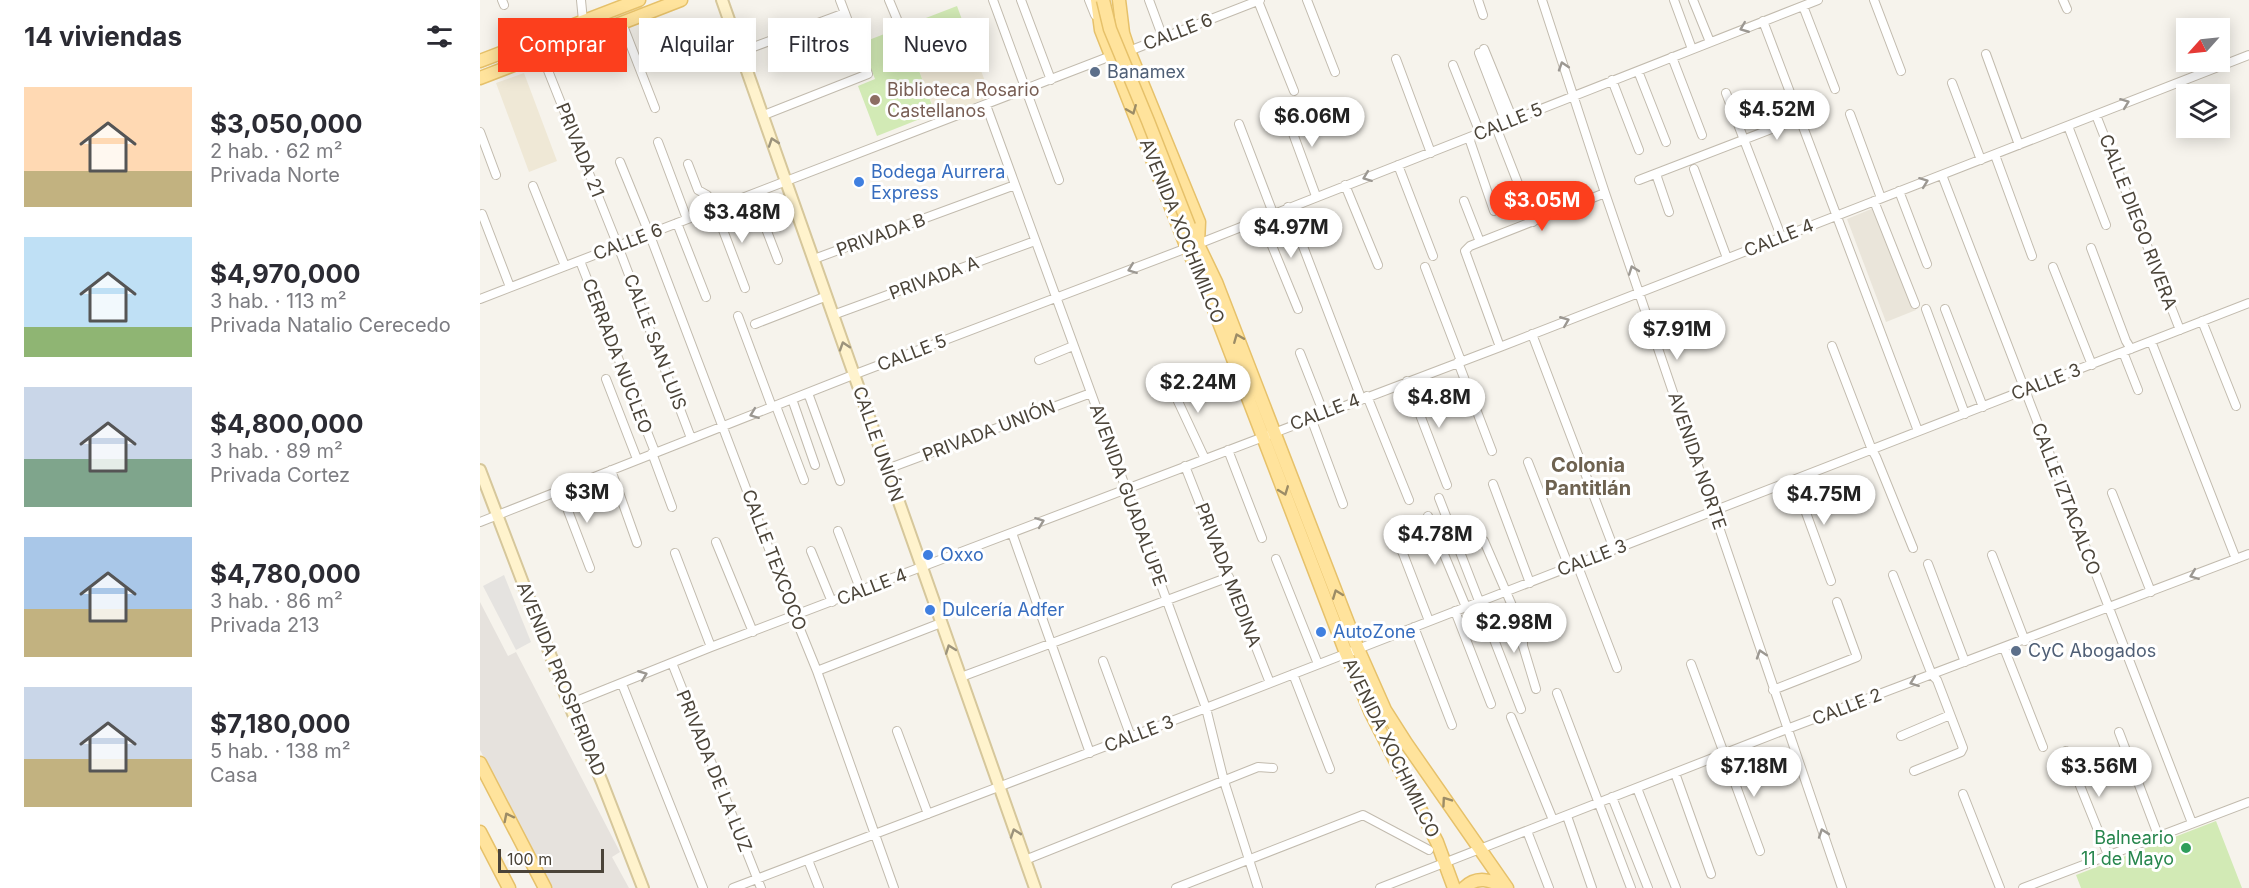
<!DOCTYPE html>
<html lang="es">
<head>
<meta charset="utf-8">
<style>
  body { margin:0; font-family:Inter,sans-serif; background:#f7f7f7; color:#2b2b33; height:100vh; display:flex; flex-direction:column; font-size:22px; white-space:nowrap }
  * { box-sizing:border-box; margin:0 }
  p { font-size:20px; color:#7c7c81 }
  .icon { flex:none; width:33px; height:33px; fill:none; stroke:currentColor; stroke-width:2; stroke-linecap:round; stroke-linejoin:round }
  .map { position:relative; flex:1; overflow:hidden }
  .side { display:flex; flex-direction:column; background:#fff; width:480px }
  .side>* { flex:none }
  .guide { position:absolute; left:18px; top:18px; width:570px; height:54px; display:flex; gap:12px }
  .needle { width:39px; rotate:243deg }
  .buttons { position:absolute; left:1696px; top:18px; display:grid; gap:12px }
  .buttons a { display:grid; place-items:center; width:54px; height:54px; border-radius:0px; background:#fff; box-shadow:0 3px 15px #0003; font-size:30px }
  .scale { position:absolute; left:18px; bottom:15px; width:106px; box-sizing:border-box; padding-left:6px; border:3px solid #4b4439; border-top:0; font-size:16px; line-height:21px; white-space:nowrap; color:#4b4439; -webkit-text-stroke:4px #fff; paint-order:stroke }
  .price { position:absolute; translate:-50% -51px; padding:0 14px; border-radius:21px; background:#fff; color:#222; font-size:20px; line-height:39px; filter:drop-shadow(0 2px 3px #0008) }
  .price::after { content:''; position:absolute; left:50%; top:36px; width:18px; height:14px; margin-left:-9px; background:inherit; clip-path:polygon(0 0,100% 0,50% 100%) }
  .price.selected { background:#fc3f1d; color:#fff }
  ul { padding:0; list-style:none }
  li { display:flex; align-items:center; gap:18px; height:150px; padding:0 24px }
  li span { display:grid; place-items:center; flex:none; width:168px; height:120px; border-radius:0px; color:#555 }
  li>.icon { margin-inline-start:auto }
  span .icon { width:72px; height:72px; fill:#fffc; stroke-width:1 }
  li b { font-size:26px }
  h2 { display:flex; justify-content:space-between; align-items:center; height:72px; padding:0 24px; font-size:26px }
  .pill { padding:0 21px; border-radius:0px; background:#fff; box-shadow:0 3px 15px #0003; font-size:21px; line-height:54px }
  .pill.selected { background:#fc3f1d; color:#fff }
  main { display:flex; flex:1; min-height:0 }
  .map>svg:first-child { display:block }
  .residential { fill:#eae5da }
  .industrial { fill:#e6e2dd }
  .education { fill:#efe8d6 }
  .green { fill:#d2eab5 }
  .parking { fill:#e5e3e0 }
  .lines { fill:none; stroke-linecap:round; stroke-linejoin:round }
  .street-casing { stroke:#c2bbae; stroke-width:10 }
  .secondary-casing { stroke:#d6c79b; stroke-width:14 }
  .primary-casing { stroke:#e6c16a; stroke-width:15 }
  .street { stroke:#fff; stroke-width:8 }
  .secondary { stroke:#fff3cd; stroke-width:10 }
  .primary { stroke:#ffe39c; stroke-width:12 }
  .primary-bridge-casing { stroke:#e6c16a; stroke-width:15; stroke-linecap:butt }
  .primary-bridge { stroke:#ffe39c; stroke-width:12 }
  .oneway { stroke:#9c9892 }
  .oneway2 { stroke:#9c8c66 }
  .oneway3 { stroke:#9c937c }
  .service-dot { fill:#5c6f8a; stroke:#fff; stroke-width:2 }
  .education-dot { fill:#8d6e63; stroke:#fff; stroke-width:2 }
  .shop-dot { fill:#3f7fe0; stroke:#fff; stroke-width:2 }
  .leisure-dot { fill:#2e9e5b; stroke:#fff; stroke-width:2 }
  .labels { text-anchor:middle; stroke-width:6; stroke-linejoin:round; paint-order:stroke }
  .street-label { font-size:18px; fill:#4b4439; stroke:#fff }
  .service-label { font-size:18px; fill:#4e5e75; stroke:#fff; text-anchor:start }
  .education-label { font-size:18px; fill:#785e54; stroke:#fff; text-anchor:start }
  .shop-label { font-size:18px; fill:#366cbe; stroke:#fff; text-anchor:start }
  .leisure-label { font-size:18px; fill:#27864d; stroke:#fff; text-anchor:end }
  .neighbourhood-label { font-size:20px; font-weight:bold; fill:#6e6250; stroke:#fff }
</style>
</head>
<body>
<main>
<section class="side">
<h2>14 viviendas<svg class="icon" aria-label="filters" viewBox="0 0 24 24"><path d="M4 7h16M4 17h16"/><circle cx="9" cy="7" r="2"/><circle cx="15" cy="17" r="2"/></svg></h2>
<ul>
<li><span style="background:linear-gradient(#ffd9b3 70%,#c2b280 0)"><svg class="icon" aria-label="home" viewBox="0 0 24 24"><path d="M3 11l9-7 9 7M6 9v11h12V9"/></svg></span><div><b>$3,050,000</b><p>2 hab. · 62 m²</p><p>Privada Norte</p></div></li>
<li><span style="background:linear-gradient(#bfe0f5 75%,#8fb573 0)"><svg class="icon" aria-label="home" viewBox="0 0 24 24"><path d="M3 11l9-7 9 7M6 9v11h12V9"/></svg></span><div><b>$4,970,000</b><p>3 hab. · 113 m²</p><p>Privada Natalio Cerecedo</p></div></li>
<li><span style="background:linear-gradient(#c9d6e8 60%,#7fa58c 0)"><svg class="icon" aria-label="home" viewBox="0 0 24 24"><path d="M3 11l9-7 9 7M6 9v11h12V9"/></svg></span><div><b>$4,800,000</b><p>3 hab. · 89 m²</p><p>Privada Cortez</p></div></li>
<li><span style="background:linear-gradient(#a9c7e8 60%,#c2b280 0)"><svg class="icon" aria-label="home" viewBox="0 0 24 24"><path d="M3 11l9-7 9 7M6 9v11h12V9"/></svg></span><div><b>$4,780,000</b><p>3 hab. · 86 m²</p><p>Privada 213</p></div></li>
<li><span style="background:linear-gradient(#c9d6e8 60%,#c2b280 0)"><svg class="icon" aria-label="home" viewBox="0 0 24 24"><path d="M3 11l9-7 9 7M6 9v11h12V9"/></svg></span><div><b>$7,180,000</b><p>5 hab. · 138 m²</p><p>Casa</p></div></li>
</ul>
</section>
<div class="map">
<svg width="1769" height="888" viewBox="0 0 1769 888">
  <rect width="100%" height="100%" fill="#f6f3ec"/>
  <!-- residential -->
  <path class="residential" d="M1396,207L1436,310L1406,322L1367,219Z"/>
  <!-- industrial -->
  <path class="industrial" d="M0,602L28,656L36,652L140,852L132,857L149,888H71L0,750Z"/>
  <!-- education -->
  <path class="education" d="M492,47L511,97L457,117L438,68Z
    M44,73L77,161L49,172L16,83Z"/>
  <!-- green -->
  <path class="green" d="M477,6L492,47L438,68L455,113L397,136L378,86L395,79L381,43Z
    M1736,821L1762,888H1601L1596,875Z"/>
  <!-- parking -->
  <path class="parking" d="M24,575L51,642L36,650L3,586Z"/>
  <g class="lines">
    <!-- street casing -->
    <g class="street-casing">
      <path id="street" d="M22,0L24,5
        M101,0L103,21
        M409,0L419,24
        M513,0L579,180
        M541,0L571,80
        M609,0L615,15
        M669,0L683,38
        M827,0L855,72
        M998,0L1003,15
        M1062,0L1125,193L1362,888
        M1194,0L1212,49
        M1213,0L1230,42
        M1394,0L1421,71
        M1583,0L1587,9
        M778,1L814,91
        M1323,6L1355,89
        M1283,21L1438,431
        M142,23L175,108
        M1004,49L1033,120
        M649,51L780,0
        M260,52L365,13
        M61,53L138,246L211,438
        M999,53L1026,123
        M1506,54L1539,145
        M1192,57L1222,135
        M916,59L951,153
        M973,65L1000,133
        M1158,71L1186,142
        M1132,80L1159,150
        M1472,83L1501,160
        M1246,93L1301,236
        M506,105L726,708L744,781L778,888
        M804,109L836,196
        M1370,114L1401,198
        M284,115L388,74L360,0
        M1616,115L1700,330
        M759,124L793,213
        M1588,126L1626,225
        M1016,127L1053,222
        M0,132L16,175
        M989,138L1014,211
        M178,142L207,219
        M1515,155L1552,256
        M140,162L169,233L313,612L337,671L414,888
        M208,164L218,190L227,195L235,209L265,288
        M918,165L953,256
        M1214,169L1247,258
        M1176,174L1189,212
        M1462,175L1712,823
        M1159,180L1320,118
        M865,185L898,265
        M53,186L85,266
        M1419,191L1447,264
        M273,195L298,260
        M984,201L1000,242
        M1394,201L1435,304
        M808,207L881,398
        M2,214L30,287
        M781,219L818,309
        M197,223L226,297
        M718,244L1338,0
        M1611,248L1646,341L1651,349
        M334,259L535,185
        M100,261L175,452
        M945,267L981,361
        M1573,267L1612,365
        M0,299L631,56
        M1446,309L1485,414
        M1465,309L1503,407
        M353,315L555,241
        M258,316L292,407
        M1722,321L1756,406
        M275,324L347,296
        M1052,334L1134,549
        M1671,341L1756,559
        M1352,346L1392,450L1396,457L1433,548
        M1020,347L985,251L990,246L1125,193
        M1643,352L1658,390
        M820,353L844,414
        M559,360L593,346
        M978,362L1012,451
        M126,379L157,459
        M688,380L725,459
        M927,381L967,485
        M328,393L360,481
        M887,396L929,500
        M312,399L335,465
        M296,406L324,480
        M831,418L863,504
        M748,450L782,538
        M172,453L192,507
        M1048,462L1089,567
        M705,466L790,683
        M407,469L611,393
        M131,470L157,543
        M1314,480L1351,581
        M1013,484L1050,583
        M80,490L110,568
        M1632,493L1671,592
        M959,498L1041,709
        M948,516L986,607
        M0,522L373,375L707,248
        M912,525L949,621
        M358,531L381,591
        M532,533L610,753
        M1004,541L1043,631V646L1056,689
        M236,542L273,632
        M331,551L352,602
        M195,553L231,647
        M1512,555L1545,641
        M796,559L838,664
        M1097,564L1137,668
        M1448,564L1485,662
        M1413,575L1452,675L1457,680L1483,748L1481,752L1434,771
        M975,611L1011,704
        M934,627L972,725
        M1524,648L1563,747
        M623,661L651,737
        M192,663L281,888
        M1211,664L1280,851
        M337,671L461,623
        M813,674L850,769
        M481,677L749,577
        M142,684L223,888
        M1293,690L1377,657L1357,602
        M1077,693L1151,888
        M89,704L231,647L1020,347L1769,55
        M1031,717L1073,820
        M417,731L448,814
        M1639,732L1678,835
        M1421,736L1470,715
        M1586,751L1628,855
        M1195,773L1231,874
        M1157,788L1196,888
        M1483,794L1520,888
        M1132,797L1168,888
        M1087,816L1112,888
        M1047,831L1069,888
        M328,860L339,888
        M545,860L778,767L793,768
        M253,888L726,708L1769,303
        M696,888L883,815L949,850
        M900,888L1307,729L1769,554
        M1543,888L1769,802"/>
    </g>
    <!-- secondary casing -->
    <g class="secondary-casing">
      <path id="secondary" d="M242,0L555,888
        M0,470L89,704L122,782L163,888"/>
    </g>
    <!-- primary casing -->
    <g class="primary-casing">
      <path id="primary" d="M617,0L621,30L707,248L725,286L866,653L890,711L957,842L974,888
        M639,0L643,33L649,51L719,222L718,243
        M0,61L159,0
        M0,78L201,0
        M709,226L736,282L878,649L905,710L926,743L1027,888
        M0,763L65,888
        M0,832L29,888
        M984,888C997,875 1011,880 1026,888"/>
    </g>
    <!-- street -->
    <use href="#street" class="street"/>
    <!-- secondary -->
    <use href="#secondary" class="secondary"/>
    <!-- primary -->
    <use href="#primary" class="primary"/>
    <!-- primary-bridge casing -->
    <g class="primary-bridge-casing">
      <path id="primary-bridge" d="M623,0L630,29L668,121L709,226"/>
    </g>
    <!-- primary-bridge -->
    <use href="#primary-bridge" class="primary-bridge"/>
  </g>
  <!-- one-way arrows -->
  <defs><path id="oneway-chevron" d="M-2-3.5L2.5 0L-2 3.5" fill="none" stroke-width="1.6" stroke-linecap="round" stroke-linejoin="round" transform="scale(1.5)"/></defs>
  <g class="oneway">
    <use href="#oneway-chevron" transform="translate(1264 28) rotate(158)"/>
    <use href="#oneway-chevron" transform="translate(1083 66) rotate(-108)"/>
    <use href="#oneway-chevron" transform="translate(1645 103) rotate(-21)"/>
    <use href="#oneway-chevron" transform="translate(887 177) rotate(159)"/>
    <use href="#oneway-chevron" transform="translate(1444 182) rotate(-21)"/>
    <use href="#oneway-chevron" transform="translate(652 269) rotate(159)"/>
    <use href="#oneway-chevron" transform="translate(1153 270) rotate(-110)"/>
    <use href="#oneway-chevron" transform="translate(1085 321) rotate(-22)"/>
    <use href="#oneway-chevron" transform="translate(274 414) rotate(159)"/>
    <use href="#oneway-chevron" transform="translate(560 522) rotate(-21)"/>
    <use href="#oneway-chevron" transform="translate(1714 575) rotate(159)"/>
    <use href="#oneway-chevron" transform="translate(1281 654) rotate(-108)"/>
    <use href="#oneway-chevron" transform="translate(163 675) rotate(-22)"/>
    <use href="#oneway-chevron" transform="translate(1434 682) rotate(159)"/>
    <use href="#oneway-chevron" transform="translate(1343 833) rotate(-109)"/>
  </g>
  <g class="oneway2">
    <use href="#oneway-chevron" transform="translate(652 110) rotate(68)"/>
    <use href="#oneway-chevron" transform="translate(758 338) rotate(-112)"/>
    <use href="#oneway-chevron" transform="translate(804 491) rotate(69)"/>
    <use href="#oneway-chevron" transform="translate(857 594) rotate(-111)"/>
    <use href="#oneway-chevron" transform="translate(966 801) rotate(-125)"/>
    <use href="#oneway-chevron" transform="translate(28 817) rotate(-117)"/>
  </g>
  <g class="oneway3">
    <use href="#oneway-chevron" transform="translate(293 142) rotate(-109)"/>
    <use href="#oneway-chevron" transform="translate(364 346) rotate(-108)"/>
    <use href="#oneway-chevron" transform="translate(470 649) rotate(-110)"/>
    <use href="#oneway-chevron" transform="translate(535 833) rotate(-109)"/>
  </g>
  <!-- markers -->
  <g class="service-dot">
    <circle cx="615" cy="72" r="6"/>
    <circle cx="1536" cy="651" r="6"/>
  </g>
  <circle class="education-dot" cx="395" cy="100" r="6"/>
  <g class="shop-dot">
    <circle cx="379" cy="182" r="6"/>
    <circle cx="448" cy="555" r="6"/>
    <circle cx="450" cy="610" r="6"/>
    <circle cx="841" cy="632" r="6"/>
  </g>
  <circle class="leisure-dot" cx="1706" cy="848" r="6"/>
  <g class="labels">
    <!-- street labels -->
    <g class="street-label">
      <text transform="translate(698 32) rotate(-21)" y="6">CALLE 6</text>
      <text transform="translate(1028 122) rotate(-22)" y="6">CALLE 5</text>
      <text transform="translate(100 150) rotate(68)" y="6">PRIVADA 21</text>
      <text transform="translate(1658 222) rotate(69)" y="6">CALLE DIEGO RIVERA</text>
      <text transform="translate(702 231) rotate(68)" y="6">AVENIDA XOCHIMILCO</text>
      <text transform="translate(401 235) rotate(-20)" y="6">PRIVADA B</text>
      <text transform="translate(1299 238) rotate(-22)" y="6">CALLE 4</text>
      <text transform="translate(148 242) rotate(-21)" y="6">CALLE 6</text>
      <text transform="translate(454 278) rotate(-20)" y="6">PRIVADA A</text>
      <text transform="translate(175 342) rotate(69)" y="6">CALLE SAN LUIS</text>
      <text transform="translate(432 353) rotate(-21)" y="6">CALLE 5</text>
      <text transform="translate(137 356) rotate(69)" y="6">CERRADA NUCLEO</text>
      <text transform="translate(1566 382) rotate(-21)" y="6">CALLE 3</text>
      <text transform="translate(845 412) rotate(-21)" y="6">CALLE 4</text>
      <text transform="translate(509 431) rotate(-21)" y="6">PRIVADA UNIÓN</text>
      <text transform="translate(398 444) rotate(71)" y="6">CALLE UNIÓN</text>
      <text transform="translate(1217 461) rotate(71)" y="6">AVENIDA NORTE</text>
      <text transform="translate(648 495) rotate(70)" y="6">AVENIDA GUADALUPE</text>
      <text transform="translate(1586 499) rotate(69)" y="6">CALLE IZTACALCO</text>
      <text transform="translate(1112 558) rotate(-21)" y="6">CALLE 3</text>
      <text transform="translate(294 560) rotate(69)" y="6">CALLE TEXCOCO</text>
      <text transform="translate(748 575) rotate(69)" y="6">PRIVADA MEDINA</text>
      <text transform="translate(392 587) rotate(-21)" y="6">CALLE 4</text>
      <text transform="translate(81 679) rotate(68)" y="6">AVENIDA PROSPERIDAD</text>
      <text transform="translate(1367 707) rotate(-21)" y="6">CALLE 2</text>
      <text transform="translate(659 734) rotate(-21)" y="6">CALLE 3</text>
      <text transform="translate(911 748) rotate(64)" y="6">AVENIDA XOCHIMILCO</text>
      <text transform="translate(234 771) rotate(68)" y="6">PRIVADA DE LA LUZ</text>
    </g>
    <!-- service labels -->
    <g class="service-label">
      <text x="627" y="78">Banamex</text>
      <text x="1548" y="657">CyC Abogados</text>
    </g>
    <!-- education labels -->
    <g class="education-label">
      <text x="407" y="96">Biblioteca Rosario<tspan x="407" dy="21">Castellanos</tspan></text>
    </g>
    <!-- shop labels -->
    <g class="shop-label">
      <text x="391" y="178">Bodega Aurrera<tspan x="391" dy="21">Express</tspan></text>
      <text x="460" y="561">Oxxo</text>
      <text x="462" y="616">Dulcería Adfer</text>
      <text x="853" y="638">AutoZone</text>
    </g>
    <!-- leisure labels -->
    <g class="leisure-label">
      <text x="1694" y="844">Balneario<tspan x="1694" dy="21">11 de Mayo</tspan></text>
    </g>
    <!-- neighbourhood labels -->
    <g class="neighbourhood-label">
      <text x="1108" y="472">Colonia<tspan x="1108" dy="23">Pantitlán</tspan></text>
    </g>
  </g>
</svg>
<div class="buttons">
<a><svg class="needle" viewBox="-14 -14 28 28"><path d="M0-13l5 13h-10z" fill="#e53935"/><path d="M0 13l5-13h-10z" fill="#7c7c81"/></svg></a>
<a><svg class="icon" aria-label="layers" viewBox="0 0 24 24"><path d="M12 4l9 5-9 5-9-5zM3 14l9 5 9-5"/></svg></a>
</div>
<div class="scale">100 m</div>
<b class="price" style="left:1297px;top:141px">$4.52M</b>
<b class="price" style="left:832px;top:148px">$6.06M</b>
<b class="price selected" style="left:1062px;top:232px">$3.05M</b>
<b class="price" style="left:262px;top:244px">$3.48M</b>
<b class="price" style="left:811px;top:259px">$4.97M</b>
<b class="price" style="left:1197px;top:361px">$7.91M</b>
<b class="price" style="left:718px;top:414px">$2.24M</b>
<b class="price" style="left:959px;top:429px">$4.8M</b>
<b class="price" style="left:107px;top:524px">$3M</b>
<b class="price" style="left:1344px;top:526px">$4.75M</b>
<b class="price" style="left:955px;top:566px">$4.78M</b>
<b class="price" style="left:1034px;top:654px">$2.98M</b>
<b class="price" style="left:1274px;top:798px">$7.18M</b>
<b class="price" style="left:1619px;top:798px">$3.56M</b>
<div class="guide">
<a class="pill selected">Comprar</a>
<a class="pill">Alquilar</a>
<a class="pill">Filtros</a>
<a class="pill">Nuevo</a>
</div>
</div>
</main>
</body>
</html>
